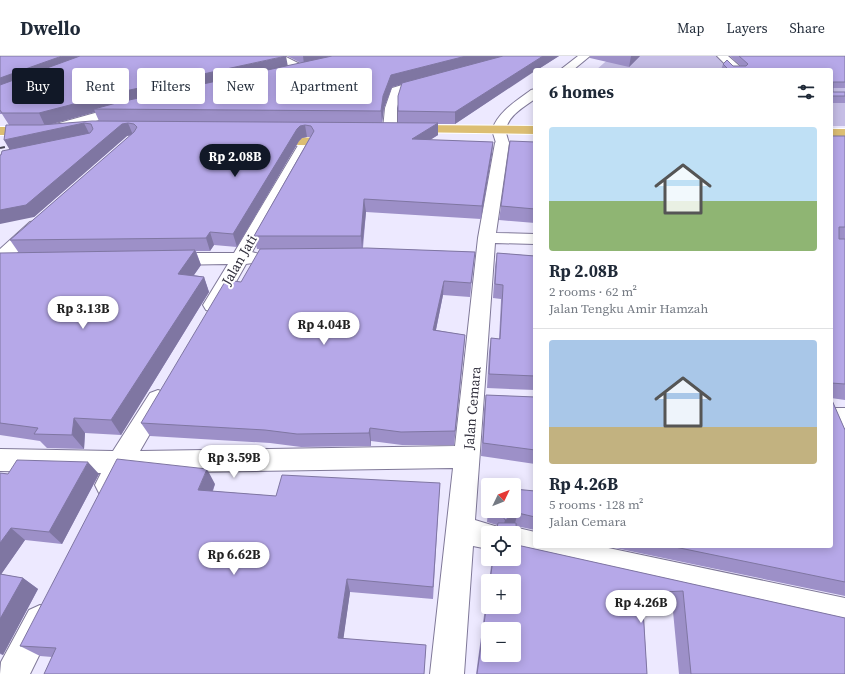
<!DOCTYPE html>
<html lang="en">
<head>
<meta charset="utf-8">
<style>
  body { margin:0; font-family:"Source Serif 4",serif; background:#f2f2f3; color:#1f2937; height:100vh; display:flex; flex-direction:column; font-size:15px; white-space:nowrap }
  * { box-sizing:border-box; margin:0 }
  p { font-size:13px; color:#747a83 }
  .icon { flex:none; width:22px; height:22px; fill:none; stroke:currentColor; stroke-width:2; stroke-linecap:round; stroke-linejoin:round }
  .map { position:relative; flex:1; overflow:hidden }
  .drawer { position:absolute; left:533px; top:12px; width:300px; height:480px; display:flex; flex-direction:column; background:#fff; border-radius:4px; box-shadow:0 2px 10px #0003 }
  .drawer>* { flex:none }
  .top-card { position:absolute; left:12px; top:12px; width:380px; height:36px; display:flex; gap:8px }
  .needle { width:26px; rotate:47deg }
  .fabs { position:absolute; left:481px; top:422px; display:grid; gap:8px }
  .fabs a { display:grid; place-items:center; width:40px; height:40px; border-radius:4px; background:#fff; box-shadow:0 2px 10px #0003; font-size:20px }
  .price { position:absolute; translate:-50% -34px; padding:0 9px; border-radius:14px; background:#fff; color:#222; font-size:13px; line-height:26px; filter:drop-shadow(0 1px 2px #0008) }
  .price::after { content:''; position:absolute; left:50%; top:24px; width:12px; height:9px; margin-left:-6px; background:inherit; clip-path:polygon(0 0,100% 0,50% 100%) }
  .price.active { background:#111827; color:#fff }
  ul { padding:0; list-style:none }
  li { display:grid; align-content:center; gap:8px; height:212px; padding:0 16px }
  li+li { border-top:1px solid #e0e1e3 }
  li span { display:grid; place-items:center; height:124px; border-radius:4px; color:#555 }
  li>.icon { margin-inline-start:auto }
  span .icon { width:72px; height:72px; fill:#fffc; stroke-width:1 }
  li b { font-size:17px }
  h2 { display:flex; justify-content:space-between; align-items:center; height:48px; padding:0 16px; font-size:17px }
  .tag { padding:0 14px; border-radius:4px; background:#fff; box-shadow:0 2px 10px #0003; font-size:14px; line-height:36px }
  .tag.active { background:#111827; color:#fff }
  header { display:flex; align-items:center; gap:24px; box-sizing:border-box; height:56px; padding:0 20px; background:#fff; border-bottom:1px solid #e0e1e3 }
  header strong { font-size:19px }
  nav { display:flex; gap:22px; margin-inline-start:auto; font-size:14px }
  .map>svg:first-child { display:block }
  .green { fill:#c5bde5 }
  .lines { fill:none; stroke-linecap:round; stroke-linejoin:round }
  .minor-casing { stroke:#7f7898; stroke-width:2 }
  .tertiary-casing { stroke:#7f7898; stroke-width:2 }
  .primary-casing { stroke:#fff; stroke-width:2 }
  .minor { fill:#fff; fill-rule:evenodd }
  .tertiary { fill:#fff; fill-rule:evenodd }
  .primary { fill:#dcbe73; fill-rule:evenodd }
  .rail { stroke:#4a4856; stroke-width:2; stroke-dasharray:5 5; stroke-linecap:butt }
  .wall { fill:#9d90c8; fill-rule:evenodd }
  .shaded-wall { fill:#7f76a2 }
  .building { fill:#b6a8e8; stroke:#7f76a2; fill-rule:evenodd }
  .labels { text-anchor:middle; stroke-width:4; stroke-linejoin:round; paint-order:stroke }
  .street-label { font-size:14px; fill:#34323f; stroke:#fff }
</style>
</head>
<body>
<header>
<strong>Dwello</strong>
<nav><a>Map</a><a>Layers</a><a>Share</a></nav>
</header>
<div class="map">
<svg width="845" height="618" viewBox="0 0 845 618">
  <rect width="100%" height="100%" fill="#ede9ff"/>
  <!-- green -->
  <path class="green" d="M612,0H845V70H831V14H596Z"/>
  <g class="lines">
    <!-- minor casing -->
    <g class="minor-casing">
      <path id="minor" d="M271,0H284L308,12L310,14L308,16H300L272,2Z
        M717,0H728L744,14H731Z
        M429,21L433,23L435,25L433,27L401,37L397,52V73L395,76H385L383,73L385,52L392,32Z
        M127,48L131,49L133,52L131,55L50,78L45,77L43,74L45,71Z
        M307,82L312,83L314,86L252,196L259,198L262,202L259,206L246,208L220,254L213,256L206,254L203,249L228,208L169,209L163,207L160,203L163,199L169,197H234L300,86L302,83Z
        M502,83L507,84L509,87L496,177L535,178V188L495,187L475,464L498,471L501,477H488V493L473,490L464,618H430L453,412L127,417L117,437L108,441L99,437L95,429L101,417L0,415V393L113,395L150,337L158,334L166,337L170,343L140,395L455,390L478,182L495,87L497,84Z
        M36,165L42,166L44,170L42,174L6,207L0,209V193L30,166Z
        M831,352H845V372H831Z
        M514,471L535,476V490H599L845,542V574L514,499V477H503Z
        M40,549L51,554L56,565L30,618H0L1,606L29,554Z"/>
    </g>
    <!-- tertiary casing -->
    <g class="tertiary-casing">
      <path id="tertiary" d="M578,0H590L573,14H560Z
        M535,33V43C525,50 506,61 506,75C506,79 508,83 509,87L507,90L502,91L497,90L492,74C498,56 516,45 531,34Z"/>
    </g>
    <!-- primary casing -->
    <g class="primary-casing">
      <path id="primary" d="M409,69L535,70V78L404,76L402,73L404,70Z
        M0,71H35L40,72L42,75L40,78L35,79H0Z
        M831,73H845V81H831Z
        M268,81L338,82L343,83L345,86L343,89L338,90L263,88L261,85L263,82Z"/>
    </g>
    <!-- minor -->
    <use href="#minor" class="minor"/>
    <!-- tertiary -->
    <use href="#tertiary" class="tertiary"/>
    <!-- primary -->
    <use href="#primary" class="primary"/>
    <!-- rail -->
    <path class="rail" d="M0,92L19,88"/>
  </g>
  <!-- wall -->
  <path class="wall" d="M0,0L288,10L301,7L287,0H559L537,14H535L455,68H438V79L430,84L493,86L492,98L481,163L366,156L363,192L475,196L470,241L443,239L436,274L465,279L454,389H402L371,385V390L301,391L270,387L150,380L141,367L241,226L312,193H257L254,180L310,81H307L302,82L299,85L237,191L214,189L210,195H196L201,209L194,219L204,221L209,236L121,379L85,377L84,393L47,392L40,385L0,379V197H19L10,184L131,79L127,80L34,161L1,99L9,94V69L2,58H0ZM402,28L398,55V67H382L384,52L392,31ZM95,56L99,65L51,68Z
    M590,0H640L629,11L590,2Z
    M730,0H845V32H833V36H845V47H831V14H721L723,8L733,10H741Z
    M831,80H845V344L831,342L845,374V540L606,490H831Z
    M535,86V167L499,164L501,150Z
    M497,197L535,200V334L487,332L489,296L491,282L499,283L501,245V243L493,242L495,211Z
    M486,339L535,341V408L481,400L484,353Z
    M0,417L8,418H99L62,488L25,484L1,518L23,522L38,533L3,599L0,598Z
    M440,427L433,543L350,536L343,583L426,589L424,618H44L52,601L40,600L20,590L215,428L213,435L276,440Z
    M535,435V474L516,470L517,489L845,562V618H679L672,545L643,547L647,618H476L488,530V551L514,525H489L492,503H514V477H495L497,469L487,466L488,455H514Z"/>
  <!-- shaded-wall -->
  <path class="shaded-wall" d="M62,0H83L0,35V22Z
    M286,0L288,11L94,53L95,56L45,70L39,57L116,37Z
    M303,0H341L304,8Z
    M466,0H507L392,31L384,52L382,67L381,55L383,40L391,19Z
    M543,0H559L537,14H535V15L455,68V56Z
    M631,0H640L629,11Z
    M84,67L90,79L11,96L4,84Z
    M128,67L133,79L127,80L34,161L0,168V154L122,68Z
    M438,67V79L412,95V83Z
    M305,69L307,81L302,82L299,85L237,191L233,178L297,73L300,70Z
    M493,86L492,98L481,163L482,150Z
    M364,143L366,156L362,193L361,180Z
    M210,176L214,189L210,195L206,182Z
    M195,194L201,209L184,233L178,218Z
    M204,221L209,236L121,379L111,364Z
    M444,225L443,239L433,288V274Z
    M465,279L464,293L454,389L455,375Z
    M74,362L85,377L84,393L72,379Z
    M370,372L371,385V390L369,377Z
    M88,406L99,418L62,488L49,476Z
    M207,413L215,428L207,449L198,434Z
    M518,457L514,470L502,476L505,464Z
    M11,472L25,484L0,520V487Z
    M23,522L38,533L3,599L0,597V563Z
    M347,523L350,536L342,593L338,582Z"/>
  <!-- building -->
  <path class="building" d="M0,0H62L0,22Z
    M80,0H286L116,37L39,57H2L0,54V29Z
    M332,0H466L391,19L383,40L381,55L94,53L120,46Z
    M503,0H543L455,56L398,55V40L402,27Z
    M739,0H845V26H833V36H845V40H831V14H729L723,8L727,4L733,10H746L748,8Z
    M92,65L438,67L412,83L493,86L482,150L364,143L361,180H254L314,75L311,70L305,69L300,70L297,73L233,178L210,176L206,182L10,184L134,76L137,71L134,68L128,67L122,68L26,149L0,154V99H1L2,95L90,77L93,73L91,68L84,67L4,84L6,69H41Z
    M831,80H845V171H839V183H845V328L831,327Z
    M510,85L535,86V153L501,150Z
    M367,192L475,196L471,227L444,225L433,274L465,279L455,375L401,376L370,372L369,377L297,378L265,374L141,367L226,224L241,226L260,193Z
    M195,194L178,218L204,221L111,364L74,362L72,379L34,378L38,372L0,367V197Z
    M497,197L535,200V320L489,318L491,282L500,283L503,231V229L495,228Z
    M486,339L535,341V394L483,387Z
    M831,342L845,374V526L670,490H831Z
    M117,403L207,413L198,434L276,440L282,419L440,427L433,531L347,523L338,582L426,589L424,618H44L56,592L20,590Z
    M17,404L88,406L49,476L11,472L0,487V417L8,418Z
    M514,433L535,435V461L518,457L505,464L501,457L493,455H514Z
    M498,467H516L517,489L845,562V618H691L683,535L642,537L647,618H477L488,539V551H514V525H490L493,503H514V477H496ZM488,573H514V599H488Z
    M0,518L23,522L0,563Z"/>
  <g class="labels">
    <!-- street labels -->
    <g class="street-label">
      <text transform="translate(239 204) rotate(-60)" y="5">Jalan Jati</text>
      <text transform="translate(472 352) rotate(-85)" y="5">Jalan Cemara</text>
    </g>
  </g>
</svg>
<div class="fabs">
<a><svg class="needle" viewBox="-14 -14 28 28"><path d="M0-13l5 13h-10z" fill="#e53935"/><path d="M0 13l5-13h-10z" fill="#747a83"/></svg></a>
<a><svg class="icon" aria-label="locate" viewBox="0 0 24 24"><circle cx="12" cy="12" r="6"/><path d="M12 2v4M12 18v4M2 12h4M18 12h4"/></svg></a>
<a>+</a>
<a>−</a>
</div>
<b class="price active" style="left:235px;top:122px">Rp 2.08B</b>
<b class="price" style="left:83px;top:274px">Rp 3.13B</b>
<b class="price" style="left:324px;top:290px">Rp 4.04B</b>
<b class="price" style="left:234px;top:423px">Rp 3.59B</b>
<b class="price" style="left:234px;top:520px">Rp 6.62B</b>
<b class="price" style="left:641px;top:568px">Rp 4.26B</b>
<div class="top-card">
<a class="tag active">Buy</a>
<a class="tag">Rent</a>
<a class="tag">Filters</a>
<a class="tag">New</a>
<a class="tag">Apartment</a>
</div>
<section class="drawer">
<h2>6 homes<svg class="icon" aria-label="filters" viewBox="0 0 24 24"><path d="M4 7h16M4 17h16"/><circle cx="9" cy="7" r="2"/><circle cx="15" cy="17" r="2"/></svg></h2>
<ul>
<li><span style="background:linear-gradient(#bfe0f5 60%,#8fb573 0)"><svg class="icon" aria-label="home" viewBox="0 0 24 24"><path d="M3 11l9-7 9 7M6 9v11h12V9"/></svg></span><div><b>Rp 2.08B</b><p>2 rooms · 62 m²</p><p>Jalan Tengku Amir Hamzah</p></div></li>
<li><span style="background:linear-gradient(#a9c7e8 70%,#c2b280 0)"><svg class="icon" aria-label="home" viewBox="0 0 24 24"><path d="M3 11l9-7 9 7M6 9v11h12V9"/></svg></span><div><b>Rp 4.26B</b><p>5 rooms · 128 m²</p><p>Jalan Cemara</p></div></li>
</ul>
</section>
</div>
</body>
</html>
